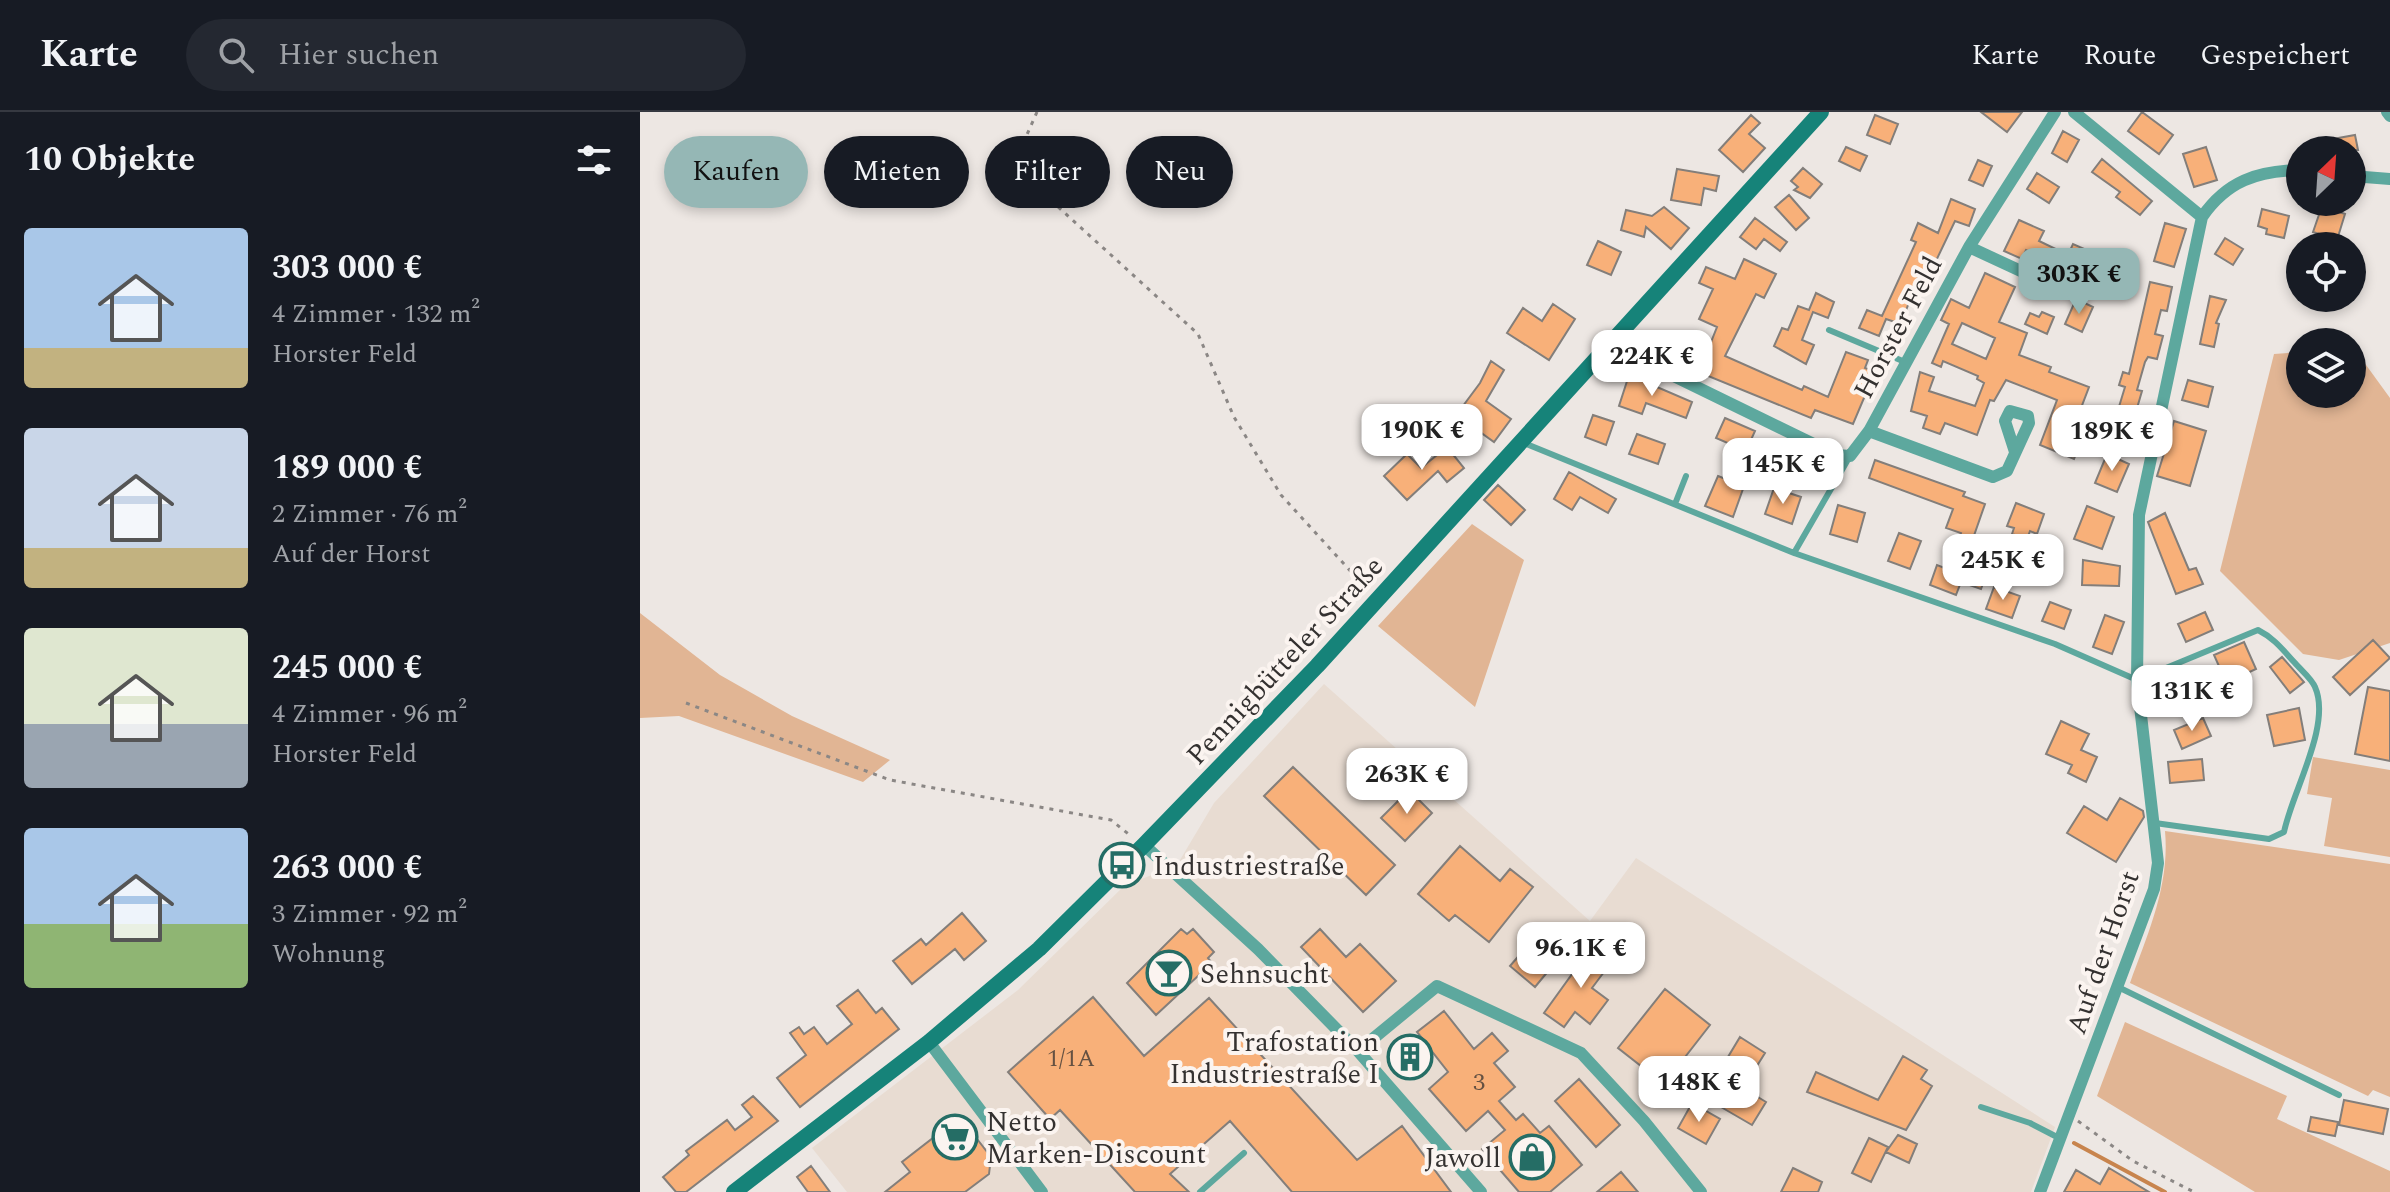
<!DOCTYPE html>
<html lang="de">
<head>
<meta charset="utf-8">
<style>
  body { margin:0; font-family:Spectral,serif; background:#242831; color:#f1f3f6; height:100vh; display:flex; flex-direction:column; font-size:30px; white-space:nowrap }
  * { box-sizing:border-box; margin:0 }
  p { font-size:26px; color:#9ea1a6 }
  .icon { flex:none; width:44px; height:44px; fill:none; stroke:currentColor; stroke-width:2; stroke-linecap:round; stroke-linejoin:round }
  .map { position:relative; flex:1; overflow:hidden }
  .sheet { display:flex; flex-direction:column; background:#171b24; width:640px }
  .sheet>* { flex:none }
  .banner { position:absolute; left:24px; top:24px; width:760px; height:72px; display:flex; gap:16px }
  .needle { width:52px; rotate:25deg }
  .fabs { position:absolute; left:1646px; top:24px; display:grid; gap:16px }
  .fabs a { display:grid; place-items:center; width:80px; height:80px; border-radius:50%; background:#171b24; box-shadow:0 4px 12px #0003; font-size:40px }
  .price { position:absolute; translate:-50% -68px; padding:0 18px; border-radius:16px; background:#fff; color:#222; font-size:26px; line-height:52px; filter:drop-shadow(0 2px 4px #0008) }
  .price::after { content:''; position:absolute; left:50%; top:48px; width:24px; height:18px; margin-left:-12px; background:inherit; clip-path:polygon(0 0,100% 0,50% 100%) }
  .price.on { background:#95b7b5; color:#111 }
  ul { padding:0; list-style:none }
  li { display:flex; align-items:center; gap:24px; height:200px; padding:0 24px }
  li span { display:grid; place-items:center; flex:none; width:224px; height:160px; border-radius:8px; color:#555 }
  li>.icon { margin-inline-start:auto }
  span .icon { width:96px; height:96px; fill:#fffc; stroke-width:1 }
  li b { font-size:34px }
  h2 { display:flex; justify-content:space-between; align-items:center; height:96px; padding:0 24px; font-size:34px }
  .chip { padding:0 28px; border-radius:36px; background:#171b24; box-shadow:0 4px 12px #0003; font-size:28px; line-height:72px }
  .chip.on { background:#95b7b5; color:#111 }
  header { display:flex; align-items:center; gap:48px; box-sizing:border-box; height:112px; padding:0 40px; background:#171b24; border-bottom:2px solid #363941 }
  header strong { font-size:38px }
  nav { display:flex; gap:44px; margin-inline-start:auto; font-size:28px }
  .search { width:560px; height:72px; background:#242831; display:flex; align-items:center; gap:20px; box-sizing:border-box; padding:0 28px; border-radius:44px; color:#9ea1a6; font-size:30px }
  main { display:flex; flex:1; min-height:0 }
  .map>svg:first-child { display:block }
  .built { fill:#e8dcd2 }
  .green { fill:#e1b594 }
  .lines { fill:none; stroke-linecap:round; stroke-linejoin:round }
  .stream { stroke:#c8844d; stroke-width:4 }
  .building { fill:#f8b079; stroke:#837e7a; stroke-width:2; fill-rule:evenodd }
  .path { stroke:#8b8785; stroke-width:3; stroke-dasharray:4 6; stroke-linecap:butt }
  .lane { stroke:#5da89e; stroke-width:6 }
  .street { stroke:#5da89e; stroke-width:12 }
  .secondary { stroke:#168379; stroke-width:16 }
  .labels { text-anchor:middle; stroke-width:8; stroke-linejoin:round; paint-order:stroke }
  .number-label { font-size:24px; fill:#655142 }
  .street-label { font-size:28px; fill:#343130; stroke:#fbf4f0 }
  .poi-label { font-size:28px; fill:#343130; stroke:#fbf4f0; text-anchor:start }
</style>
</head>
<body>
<header>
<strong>Karte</strong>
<div class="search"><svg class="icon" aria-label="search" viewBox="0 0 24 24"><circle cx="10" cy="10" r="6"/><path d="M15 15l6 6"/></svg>Hier suchen</div>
<nav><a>Karte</a><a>Route</a><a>Gespeichert</a></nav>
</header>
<main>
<section class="sheet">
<h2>10 Objekte<svg class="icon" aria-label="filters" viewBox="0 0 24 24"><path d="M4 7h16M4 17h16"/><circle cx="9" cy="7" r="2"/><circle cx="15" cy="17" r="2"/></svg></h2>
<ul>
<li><span style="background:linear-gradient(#a9c7e8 75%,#c2b280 0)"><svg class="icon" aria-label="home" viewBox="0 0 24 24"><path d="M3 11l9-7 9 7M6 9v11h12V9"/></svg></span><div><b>303 000 €</b><p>4 Zimmer · 132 m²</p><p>Horster Feld</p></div></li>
<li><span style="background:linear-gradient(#c9d6e8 75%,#c2b280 0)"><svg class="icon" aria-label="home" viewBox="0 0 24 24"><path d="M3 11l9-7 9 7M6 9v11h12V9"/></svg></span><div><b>189 000 €</b><p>2 Zimmer · 76 m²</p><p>Auf der Horst</p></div></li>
<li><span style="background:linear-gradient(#dfe7d0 60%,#9aa5b1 0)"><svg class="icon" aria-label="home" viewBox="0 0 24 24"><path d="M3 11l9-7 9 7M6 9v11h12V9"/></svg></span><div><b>245 000 €</b><p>4 Zimmer · 96 m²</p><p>Horster Feld</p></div></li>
<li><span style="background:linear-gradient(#a9c7e8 60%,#8fb573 0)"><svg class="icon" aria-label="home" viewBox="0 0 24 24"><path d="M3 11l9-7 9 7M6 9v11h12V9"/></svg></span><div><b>263 000 €</b><p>3 Zimmer · 92 m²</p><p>Wohnung</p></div></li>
</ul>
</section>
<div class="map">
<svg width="1750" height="1080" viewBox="0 0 1750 1080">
  <rect width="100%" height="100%" fill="#ede7e3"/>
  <!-- built -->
  <path class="built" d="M684,572L950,809L996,746L1415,1015L1391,1080H207L172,1036L378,878L484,774L537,753L574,691Z"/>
  <!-- green -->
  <path class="green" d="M1713,235L1750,286V531L1699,548L1663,542L1580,459L1634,242L1660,240V282H1712Z
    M832,412L884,448L835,595L738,514Z
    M0,501L80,563L152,604L250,648L223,670L39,604L0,606Z
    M1673,645L1750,658V745L1684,734L1692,686L1667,682Z
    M1525,719L1750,752V985L1733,978L1728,984L1490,871C1508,821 1530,773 1525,719Z
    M1485,910L1647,984L1637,1007L1750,1059V1080H1615L1457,984Z"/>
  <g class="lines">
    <!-- stream -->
    <path class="stream" d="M1434,1031L1525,1080"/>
  </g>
  <!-- building -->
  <path class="building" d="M1341,0H1382L1367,20Z
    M1502,0L1533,23L1519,42L1488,19Z
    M1111,3L1120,11L1109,22L1125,36L1103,60L1079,38Z
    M1235,3L1258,12L1250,32L1227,23Z
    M1423,19L1439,28L1427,50L1412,41Z
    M1715,23L1718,38H1665V32Z
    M1206,35L1227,44L1220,59L1199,49Z
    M1566,35L1577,68L1554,75L1543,42Z
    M1462,47L1512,89L1500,103L1476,85L1480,80L1452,60Z
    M1338,48L1352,54L1343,74L1329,68Z
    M1163,56L1182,72L1170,86L1154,78L1158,75L1151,69Z
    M1037,57L1079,64L1076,79L1064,76L1061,93L1031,88Z
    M1397,61L1419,75L1409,91L1387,77Z
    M1149,83L1169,106L1156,118L1135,95Z
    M1311,87L1335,97L1329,114L1315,109L1294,153L1298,155L1290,171L1278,166L1261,212L1246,207L1239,224L1219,216L1227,198L1242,204L1276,130L1271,128L1278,111L1298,121Z
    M1682,94L1705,102L1697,128L1673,120Z
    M1024,95L1049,116L1031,137L1006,115L1004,125L981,118L986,98L1012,104Z
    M1622,97L1649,104L1644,126L1626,122L1627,117L1618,114Z
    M1115,106L1147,130L1140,139L1124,127L1116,137L1100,125Z
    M1379,108L1404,119L1399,129L1428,143L1433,132L1458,143L1453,154L1469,162L1464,174L1386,138L1382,147L1364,139Z
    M1525,111L1546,117L1534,155L1514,149Z
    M1585,126L1603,137L1593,153L1575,142Z
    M958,129L981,140L971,163L947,153Z
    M1104,147L1136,162L1124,186L1116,182L1085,244L1162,278L1164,274L1188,285L1206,240L1228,248L1225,256L1235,260L1213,312L1175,298L1171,306L1051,257L1057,242L1065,245L1077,215L1059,207L1073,177L1059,171L1066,155L1095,167Z
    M1345,161L1375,175L1359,210L1387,221L1379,243L1411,255L1409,260L1449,275L1430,325L1441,329L1434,347L1400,333L1417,288L1366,268L1354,289L1350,288L1337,323L1305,311L1300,322L1283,316L1287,304L1271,299L1280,260L1294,265L1289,279L1335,294L1344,271L1337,267L1338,264L1303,249L1301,255L1292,251L1309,212L1301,208L1311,187L1329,196ZM1322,211L1355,226L1346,247L1312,232Z
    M1510,170L1532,175L1527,199L1521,198L1515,222L1523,224L1517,247L1508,245L1505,250L1497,278L1502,279L1495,303L1478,298L1485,275L1479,273L1483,260L1489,262Z
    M1176,181L1194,190L1188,206L1173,200L1162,228L1174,233L1166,252L1134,234L1142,216L1148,218L1158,194L1169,198Z
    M1570,184L1586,188L1576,211L1579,212L1574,235L1560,232Z
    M1436,187L1453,195L1442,220L1425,212Z
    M913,192L935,207L909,248L867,221L883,196L902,209Z
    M1402,200L1414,205L1407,222L1385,212L1390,201L1399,205Z
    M851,249L864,258L846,289L871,307L854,330L829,312L833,307L820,298L840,271Z
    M989,263L1052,290L1046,306L1006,291L1002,302L979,294Z
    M1548,268L1573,275L1568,295L1542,288Z
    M953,303L974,310L966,333L945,325Z
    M1085,306L1115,319L1106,339L1076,326Z
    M1534,309L1566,319L1550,374L1517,364Z
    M997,322L1025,332L1018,352L989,342Z
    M807,335L824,356L807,370L798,359L767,388L744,364L767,342L781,356Z
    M1134,337L1156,345L1149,363L1127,354Z
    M1467,342L1489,352L1477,380L1455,371Z
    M1235,348L1325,380L1323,384L1345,392L1329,438L1352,447L1341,477L1321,470L1316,483L1290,473L1297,453L1307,457L1321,421L1306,416L1313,397L1229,366Z
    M929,360L976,387L968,401L940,385L932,398L914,387Z
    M1078,364L1104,374L1093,405L1065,394Z
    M858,373L885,398L871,413L844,388Z
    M1134,376L1161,385L1152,412L1125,402Z
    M1376,391L1404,402L1397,422L1390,419L1387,427L1372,422L1374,416L1367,414Z
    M1198,393L1225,401L1217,430L1190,422Z
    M1447,394L1474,405L1462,437L1434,427Z
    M1525,401L1549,458L1556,456L1563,472L1536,482L1508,410Z
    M1259,421L1281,429L1270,457L1248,449Z
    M1443,448L1480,454L1479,474L1442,473Z
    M1354,475L1380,484L1372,506L1346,497Z
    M1410,490L1431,498L1424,517L1402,509Z
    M1565,500L1573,518L1546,530L1538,512Z
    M1465,503L1484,510L1472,542L1453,535Z
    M1733,528L1750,546L1710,583L1693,565Z
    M1604,530L1616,557L1597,566L1593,556L1582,561L1574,543Z
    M1642,545L1664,570L1650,581L1630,555Z
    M1728,575L1750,579V649L1715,642Z
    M1659,596L1665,628L1634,634L1627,603Z
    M1563,606L1571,624L1542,637L1534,618Z
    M1421,609L1449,622L1441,638L1457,645L1446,670L1428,661L1432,653L1406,642Z
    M1562,647L1564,668L1530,671L1528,650Z
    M653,655L755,753L726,783L624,684Z
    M769,678L792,701L765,729L741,706Z
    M1480,686L1503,699L1504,705L1476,750L1427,721L1444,694L1467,708Z
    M820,734L860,769L870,757L893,775L849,830L815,803L809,809L778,782Z
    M322,801L346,829L324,848L315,837L272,872L253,849L281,827L286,833Z
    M541,817L547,822L553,817L574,840L568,846L572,851L516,903L487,871Z
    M680,817L706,845L720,832L756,869L723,900L661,835Z
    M895,825L919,846L895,875L870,854Z
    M953,833L973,848L952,876L968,888L950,912L935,900L924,915L904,901Z
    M1025,877L1070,913L1024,972L978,936Z
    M218,878L236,901L242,896L259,917L160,995L137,966L166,943L150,921L159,915L164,922L174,915L187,932L212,912L197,894Z
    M453,885L504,944L569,886L717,1048L762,1014L811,1080H652L590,1009L530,1062L549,1080H495L420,998L410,1007L368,960Z
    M804,899L834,937L852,921L868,939L854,951L875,975L859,989L876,1008L883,1002L900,1021L909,1014L942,1053L910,1080H879L842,1037L865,1018L848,999L826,1019L789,977L808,960L790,937L768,956L759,945L782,926L777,920Z
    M1100,925L1125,941L1110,965L1085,950Z
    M1263,944L1287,958L1281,967L1292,974L1266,1018L1167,980L1176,960L1238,988Z
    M939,967L980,1013L956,1035L915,989Z
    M1095,971L1126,990L1112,1013L1081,995Z
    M113,984L138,1009L46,1080H36L23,1065L49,1043L46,1039L87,1008L95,1018L112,1005L102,993Z
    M1704,988L1748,997L1743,1022L1699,1013Z
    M1052,991L1080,1007L1066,1032L1038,1016Z
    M320,1005L351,1045L349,1062L325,1080H245L270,1060L262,1050Z
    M1671,1005L1698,1010L1695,1024L1668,1019Z
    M1258,1023L1277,1032L1269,1051L1246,1040Z
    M1229,1026L1248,1035L1231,1070L1212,1061Z
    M171,1054L190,1080H168L157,1065Z
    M1153,1056L1182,1070L1178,1080H1141Z
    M1469,1056L1509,1080H1424L1436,1058L1460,1072Z
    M981,1060L998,1080H957Z"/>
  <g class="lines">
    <!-- path -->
    <path class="path" d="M397,0L373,54L558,222L594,305L641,383L726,476
      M46,591L250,668L471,708L491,724
      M1438,1009L1493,1049L1554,1080"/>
    <!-- lane -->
    <path class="lane" d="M1189,218L1265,250
      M884,331L1154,441L1415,532L1497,568L1618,518C1634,526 1643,538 1655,551C1661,558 1672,567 1675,575C1692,613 1652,680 1644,720L1629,727L1515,711
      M1035,392L1046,364
      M1154,441L1210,344
      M1478,875L1699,983
      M1341,995L1390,1011L1419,1026
      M560,1080L604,1041"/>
    <!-- street -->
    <path class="street" d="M1434,0L1562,105
      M1747,0L1750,4
      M1712,64L1750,67
      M1329,135L1411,173
      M974,226L997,246L1196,343L1210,344L1229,319L1329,135L1415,0
      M1229,319L1353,365L1367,359L1389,311L1388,304L1370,299L1365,309L1375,340
      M504,733L618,837L718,939L841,1080
      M289,930L402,1080
      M718,939L797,874L941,941L1004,1009L1061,1080
      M1400,1080L1514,777L1518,751L1497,568L1499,403L1562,105C1587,69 1617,59 1660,58"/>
    <!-- secondary -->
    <path class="secondary" d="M94,1080L289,930L399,837L504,733L677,554L1181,0"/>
  </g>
  <!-- icons -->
  <defs>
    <g id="bus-ring" transform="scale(2.3)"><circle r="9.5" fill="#fbf4f0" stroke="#256d65" stroke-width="1.5"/><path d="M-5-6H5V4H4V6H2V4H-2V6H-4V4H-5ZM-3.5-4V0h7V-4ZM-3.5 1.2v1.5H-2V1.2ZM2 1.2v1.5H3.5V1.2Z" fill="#256d65"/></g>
    <g id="bar-ring" transform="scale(2.3)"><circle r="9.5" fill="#fbf4f0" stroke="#256d65" stroke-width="1.5"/><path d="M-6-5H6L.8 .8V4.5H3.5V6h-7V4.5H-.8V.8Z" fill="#256d65"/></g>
    <g id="building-ring" transform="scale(2.3)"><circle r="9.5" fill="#fbf4f0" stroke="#256d65" stroke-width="1.5"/><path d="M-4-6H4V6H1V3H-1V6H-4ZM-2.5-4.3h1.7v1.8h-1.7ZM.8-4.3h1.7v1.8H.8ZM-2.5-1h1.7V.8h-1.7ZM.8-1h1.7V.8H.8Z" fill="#256d65"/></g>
    <g id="supermarket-ring" transform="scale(2.3)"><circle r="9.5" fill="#fbf4f0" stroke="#256d65" stroke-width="1.5"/><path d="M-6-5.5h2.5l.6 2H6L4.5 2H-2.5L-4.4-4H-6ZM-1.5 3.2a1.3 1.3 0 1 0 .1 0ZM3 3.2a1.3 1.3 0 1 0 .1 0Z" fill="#256d65"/></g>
    <g id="shop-ring" transform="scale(2.3)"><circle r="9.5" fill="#fbf4f0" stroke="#256d65" stroke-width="1.5"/><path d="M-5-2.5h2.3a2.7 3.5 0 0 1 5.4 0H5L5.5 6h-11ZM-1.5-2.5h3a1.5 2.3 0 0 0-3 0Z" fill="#256d65"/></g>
  </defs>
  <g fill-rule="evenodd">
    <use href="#bus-ring" x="482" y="753"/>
    <use href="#bar-ring" x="529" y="861"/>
    <use href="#building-ring" x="770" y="945"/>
    <use href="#supermarket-ring" x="315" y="1025"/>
    <use href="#shop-ring" x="892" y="1045"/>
  </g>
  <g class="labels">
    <!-- number labels -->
    <g class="number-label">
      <text x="431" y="954">1/1A</text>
      <text x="839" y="978">3</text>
    </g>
    <!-- street labels -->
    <g class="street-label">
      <text transform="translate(1257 215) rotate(-62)" y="10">Horster Feld</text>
      <text transform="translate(644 548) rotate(-47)" y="10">Pennigbütteler Straße</text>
      <text transform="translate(1462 840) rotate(-71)" y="10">Auf der Horst</text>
    </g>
    <!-- poi labels -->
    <g class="poi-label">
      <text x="513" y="763">Industriestraße</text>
      <text x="560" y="871">Sehnsucht</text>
      <text x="739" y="939" text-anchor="end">Trafostation<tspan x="739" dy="32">Industriestraße I</tspan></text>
      <text x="346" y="1019">Netto<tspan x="346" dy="32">Marken-Discount</tspan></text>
      <text x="861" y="1055" text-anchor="end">Jawoll</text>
    </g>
  </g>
</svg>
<div class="fabs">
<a><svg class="needle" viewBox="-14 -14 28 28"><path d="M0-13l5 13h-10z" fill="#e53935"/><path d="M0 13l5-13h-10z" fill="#9ea1a6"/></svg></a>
<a><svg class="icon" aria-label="locate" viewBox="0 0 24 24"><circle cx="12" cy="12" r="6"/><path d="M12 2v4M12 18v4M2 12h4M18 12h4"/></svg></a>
<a><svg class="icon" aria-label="layers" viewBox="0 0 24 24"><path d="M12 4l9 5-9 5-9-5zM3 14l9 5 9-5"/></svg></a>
</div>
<b class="price on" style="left:1439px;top:204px">303K €</b>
<b class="price" style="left:1012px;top:286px">224K €</b>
<b class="price" style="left:782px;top:360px">190K €</b>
<b class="price" style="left:1472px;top:361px">189K €</b>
<b class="price" style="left:1143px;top:394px">145K €</b>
<b class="price" style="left:1363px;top:490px">245K €</b>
<b class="price" style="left:1552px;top:621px">131K €</b>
<b class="price" style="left:767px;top:704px">263K €</b>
<b class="price" style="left:941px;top:878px">96.1K €</b>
<b class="price" style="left:1059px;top:1012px">148K €</b>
<div class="banner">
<a class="chip on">Kaufen</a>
<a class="chip">Mieten</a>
<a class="chip">Filter</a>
<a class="chip">Neu</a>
</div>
</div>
</main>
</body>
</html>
